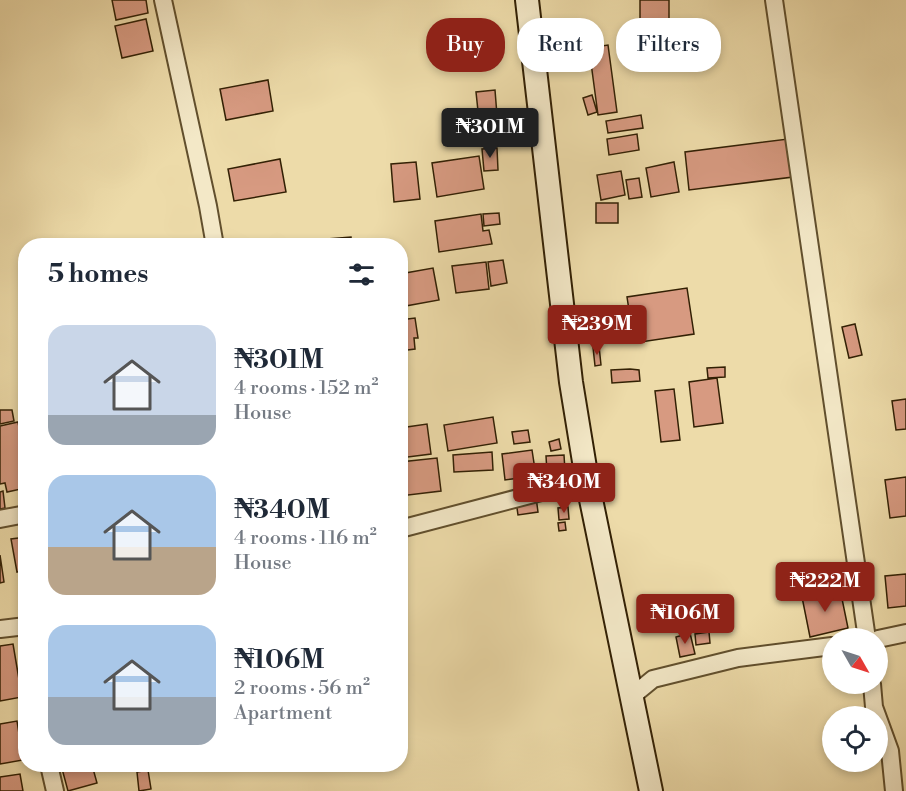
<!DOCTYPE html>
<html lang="en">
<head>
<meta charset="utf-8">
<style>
  body { margin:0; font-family:"Libre Bodoni",serif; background:#f6f6f7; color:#1f2937; height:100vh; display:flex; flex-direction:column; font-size:22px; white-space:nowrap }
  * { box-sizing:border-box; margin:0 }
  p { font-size:20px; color:#747a83 }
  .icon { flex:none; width:33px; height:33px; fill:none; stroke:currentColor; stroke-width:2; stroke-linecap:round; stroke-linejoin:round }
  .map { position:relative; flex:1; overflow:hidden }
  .side { position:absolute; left:18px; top:238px; width:390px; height:534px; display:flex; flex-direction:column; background:#fff; border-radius:24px; box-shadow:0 3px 9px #0003 }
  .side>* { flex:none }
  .top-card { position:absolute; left:426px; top:18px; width:390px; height:54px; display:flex; gap:12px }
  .needle { width:39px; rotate:129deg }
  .tools { position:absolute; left:822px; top:628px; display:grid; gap:12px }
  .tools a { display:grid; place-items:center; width:66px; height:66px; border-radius:50%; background:#fff; box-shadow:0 3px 9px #0003; font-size:30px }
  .price { position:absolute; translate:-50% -51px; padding:0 14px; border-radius:6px; background:#8f2418; color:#fff; font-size:20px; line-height:39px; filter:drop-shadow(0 2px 3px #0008) }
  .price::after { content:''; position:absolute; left:50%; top:36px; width:18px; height:14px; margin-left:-9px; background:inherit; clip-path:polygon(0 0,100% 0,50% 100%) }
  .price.on { background:#222; color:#fff }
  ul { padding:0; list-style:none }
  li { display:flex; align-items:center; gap:18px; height:150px; padding:0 30px }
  li span { display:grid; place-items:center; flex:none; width:168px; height:120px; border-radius:18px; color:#555 }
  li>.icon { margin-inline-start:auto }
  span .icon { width:72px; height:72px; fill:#fffc; stroke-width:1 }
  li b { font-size:26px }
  h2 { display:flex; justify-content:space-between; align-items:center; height:72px; padding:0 30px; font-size:26px }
  .chip { padding:0 21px; border-radius:24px; background:#fff; box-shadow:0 3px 9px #0003; font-size:21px; line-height:54px }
  .chip.on { background:#8f2418; color:#fff }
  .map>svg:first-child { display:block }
  .building { fill:#d79a81; stroke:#322004; stroke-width:1.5 }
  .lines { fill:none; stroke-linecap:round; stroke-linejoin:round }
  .minor-casing { stroke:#614f2d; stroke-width:20 }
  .secondary-casing { stroke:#322004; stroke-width:26 }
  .minor { stroke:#f3e8c7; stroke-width:16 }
  .secondary { stroke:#f3e8c7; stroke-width:22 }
</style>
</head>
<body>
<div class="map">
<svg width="906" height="791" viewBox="0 0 906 791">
  <rect width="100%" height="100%" fill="#eddba9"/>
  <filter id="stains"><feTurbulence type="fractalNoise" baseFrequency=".00333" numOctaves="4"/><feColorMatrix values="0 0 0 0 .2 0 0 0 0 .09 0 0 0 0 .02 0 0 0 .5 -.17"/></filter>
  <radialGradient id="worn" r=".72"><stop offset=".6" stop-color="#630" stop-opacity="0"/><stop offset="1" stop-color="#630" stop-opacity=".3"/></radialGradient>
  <!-- building -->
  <path class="building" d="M112,0H146L148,13L116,20Z
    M640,0H669V24H640Z
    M146,19L153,51L122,58L115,26Z
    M608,45L617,112L598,115L589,48Z
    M268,80L273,111L226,120L220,89Z
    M495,90L498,128L480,130L476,92Z
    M592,95L597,112L588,115L583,98Z
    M641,115L643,128L608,133L606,121Z
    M637,134L639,150L609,155L607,139Z
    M788,139L793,177L689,190L685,152Z
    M497,148L498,170L484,171L482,149Z
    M479,156L484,189L437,197L432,163Z
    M280,159L286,192L234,201L228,169Z
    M416,162L420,199L394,202L391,164Z
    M674,162L679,192L651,197L646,168Z
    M621,171L625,195L601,200L597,175Z
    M639,178L642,197L629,199L626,180Z
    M596,203H618V223H596Z
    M499,213L500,224L484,226L483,214Z
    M481,214L483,231L489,230L492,244L439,252L435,221Z
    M351,237L352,246H303L302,241Z
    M297,242V246H263Z
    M503,260L507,283L491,286L488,262Z
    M486,262L489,289L456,293L452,266Z
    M433,268L439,300L400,307V274Z
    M687,288L694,334L634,343L627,297Z
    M415,318L418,338H414L415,349L400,351V320Z
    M855,324L862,355L849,358L842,327Z
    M599,346L601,365L595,366L593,347Z
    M725,367V377L708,378L707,368Z
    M630,369L639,370L640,381L612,383L611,370Z
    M717,378L723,423L694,427L689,382Z
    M674,389L680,440L661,442L655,391Z
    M906,399V429L896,430L892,401Z
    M0,410H12L14,421L0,424Z
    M493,417L497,443L448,451L444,425Z
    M18,422L26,462V479L19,481L21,489L7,492L5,483L0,484V426Z
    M427,424L431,454L400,458V428Z
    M528,430L530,442L514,444L512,432Z
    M559,439L561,449L551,451L549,442Z
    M532,450L536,476L505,480L502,454Z
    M492,452L493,470L454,472L453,455Z
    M564,455L565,471L547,472L546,456Z
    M437,458L441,491L400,496V462Z
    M906,477V516L890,518L885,480Z
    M3,491L5,508L0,509V492Z
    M536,497L538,512L518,515L516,501Z
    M568,507L569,519L559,520L558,508Z
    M565,522L566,530L559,531L558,523Z
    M26,537V570L17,572L11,539Z
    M0,555L4,582L0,583Z
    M906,574V606L888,608L885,576Z
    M840,589L848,628L810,637L802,597Z
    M709,632L710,643L696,645L695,634Z
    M690,633L695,654L680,657L676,637Z
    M13,644L22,697L0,701V646Z
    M17,721L23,760L0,764V724Z
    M61,765H92L97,783L68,791Z
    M148,770L151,789L139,791L137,772Z
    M20,774L23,791H0V777Z"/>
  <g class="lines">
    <!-- minor casing -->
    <g class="minor-casing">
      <path id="minor" d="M163,0L208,206L215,246
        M774,0L867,639
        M0,519L26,514
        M400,529L587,480
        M0,629L26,626
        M878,639L906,633
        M872,684L874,707L890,751L894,791
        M631,697L653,679L738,658L832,646
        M49,765L55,791"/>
    </g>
    <!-- secondary casing -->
    <g class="secondary-casing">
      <path id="secondary" d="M527,0L571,382L587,480L651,791"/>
    </g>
    <!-- minor -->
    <use href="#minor" class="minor"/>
    <!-- secondary -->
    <use href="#secondary" class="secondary"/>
  </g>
  <rect width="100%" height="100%" filter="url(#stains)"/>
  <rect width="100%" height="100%" fill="url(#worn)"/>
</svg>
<div class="tools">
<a><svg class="needle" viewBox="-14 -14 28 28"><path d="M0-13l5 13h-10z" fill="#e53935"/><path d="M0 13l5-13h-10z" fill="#747a83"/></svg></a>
<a><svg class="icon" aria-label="locate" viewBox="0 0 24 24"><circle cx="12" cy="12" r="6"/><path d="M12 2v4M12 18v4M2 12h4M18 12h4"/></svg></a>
</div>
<b class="price on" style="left:490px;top:159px">₦301M</b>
<b class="price" style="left:597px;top:356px">₦239M</b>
<b class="price" style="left:564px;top:514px">₦340M</b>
<b class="price" style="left:825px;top:613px">₦222M</b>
<b class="price" style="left:685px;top:645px">₦106M</b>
<div class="top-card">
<a class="chip on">Buy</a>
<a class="chip">Rent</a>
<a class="chip">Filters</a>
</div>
<section class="side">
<h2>5 homes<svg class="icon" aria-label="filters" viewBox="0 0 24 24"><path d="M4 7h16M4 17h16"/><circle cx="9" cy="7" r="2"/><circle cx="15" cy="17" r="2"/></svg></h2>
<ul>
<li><span style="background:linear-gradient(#c9d6e8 75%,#9aa5b1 0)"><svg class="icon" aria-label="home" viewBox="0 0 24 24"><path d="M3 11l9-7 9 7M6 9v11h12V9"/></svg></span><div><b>₦301M</b><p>4 rooms · 152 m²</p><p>House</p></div></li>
<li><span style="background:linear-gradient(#a9c7e8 60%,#b9a48a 0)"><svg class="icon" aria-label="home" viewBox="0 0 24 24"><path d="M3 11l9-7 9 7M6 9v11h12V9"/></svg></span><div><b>₦340M</b><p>4 rooms · 116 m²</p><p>House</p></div></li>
<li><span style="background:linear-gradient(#a9c7e8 60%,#9aa5b1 0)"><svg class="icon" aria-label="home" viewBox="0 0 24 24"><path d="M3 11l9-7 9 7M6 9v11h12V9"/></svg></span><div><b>₦106M</b><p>2 rooms · 56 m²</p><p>Apartment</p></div></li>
</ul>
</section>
</div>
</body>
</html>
